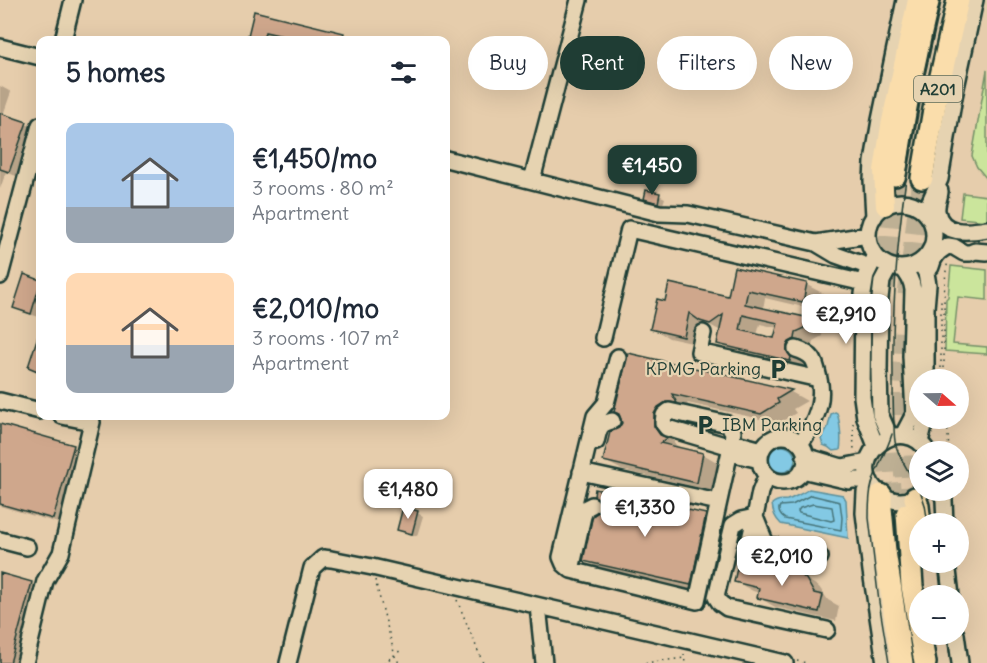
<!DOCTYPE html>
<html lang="en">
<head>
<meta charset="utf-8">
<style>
  body { margin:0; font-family:Delius,sans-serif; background:#f6f6f7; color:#1f2937; height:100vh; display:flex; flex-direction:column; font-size:22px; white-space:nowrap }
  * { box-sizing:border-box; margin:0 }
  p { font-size:20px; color:#747a83 }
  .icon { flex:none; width:33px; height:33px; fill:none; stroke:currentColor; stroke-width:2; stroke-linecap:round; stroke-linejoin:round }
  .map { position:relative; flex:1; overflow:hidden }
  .side { position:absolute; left:36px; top:36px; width:414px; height:384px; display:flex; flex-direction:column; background:#fff; border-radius:12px; box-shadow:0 6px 24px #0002 }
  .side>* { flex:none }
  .hud { position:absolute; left:468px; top:36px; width:429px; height:54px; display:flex; gap:12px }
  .needle { width:39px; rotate:110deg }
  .fabs { position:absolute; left:909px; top:369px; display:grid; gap:12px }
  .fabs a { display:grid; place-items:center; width:60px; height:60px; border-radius:50%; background:#fff; box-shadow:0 6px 24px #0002; font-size:30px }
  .price { position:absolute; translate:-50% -51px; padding:0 14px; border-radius:12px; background:#fff; color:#222; font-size:20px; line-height:39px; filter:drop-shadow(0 2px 3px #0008) }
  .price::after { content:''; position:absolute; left:50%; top:36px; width:18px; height:14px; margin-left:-9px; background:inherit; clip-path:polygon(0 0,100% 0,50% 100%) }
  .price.current { background:#1f3d34; color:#fff }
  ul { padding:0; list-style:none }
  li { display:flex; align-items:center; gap:18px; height:150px; padding:0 30px }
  li span { display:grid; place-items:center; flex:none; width:168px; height:120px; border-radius:12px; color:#555 }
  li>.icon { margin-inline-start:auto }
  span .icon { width:72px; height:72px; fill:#fffc; stroke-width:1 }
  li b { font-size:26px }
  h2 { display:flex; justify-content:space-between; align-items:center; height:72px; padding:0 30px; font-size:26px }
  .chip { padding:0 21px; border-radius:27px; background:#fff; box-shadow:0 6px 24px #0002; font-size:21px; line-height:54px }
  .chip.current { background:#1f3d34; color:#fff }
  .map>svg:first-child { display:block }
  .green { fill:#cbe59c; stroke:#759168; stroke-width:1.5; fill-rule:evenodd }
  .water { fill:#83c9e4; stroke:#5b919e; stroke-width:1.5 }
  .shadow { fill:#0003; fill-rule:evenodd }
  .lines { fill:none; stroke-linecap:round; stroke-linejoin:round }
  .shore { stroke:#47757a; stroke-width:1.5 }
  .building { fill:#cfa78c; stroke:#1f3d34; stroke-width:1.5; fill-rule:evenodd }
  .highway-tunnel { stroke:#beb094; stroke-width:21; stroke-dasharray:21 10; stroke-linecap:butt }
  .minor-casing { stroke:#1f3d34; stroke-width:20 }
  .major-casing { stroke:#1f3d34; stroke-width:22 }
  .highway-casing { stroke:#1f3d34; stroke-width:26 }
  .path { stroke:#1f3d34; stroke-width:1.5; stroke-dasharray:1.5 4.5; stroke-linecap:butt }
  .minor { stroke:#e6d3b1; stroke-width:15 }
  .major { stroke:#faddab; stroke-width:18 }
  .highway { stroke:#faddab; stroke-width:21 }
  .tram { stroke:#1f3d34; stroke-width:1.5 }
  .labels { text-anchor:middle; stroke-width:4.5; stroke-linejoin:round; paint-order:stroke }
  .shield { fill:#e6d3b1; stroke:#5b6a5a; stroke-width:1.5 }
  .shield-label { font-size:16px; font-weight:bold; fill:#1f3d34 }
  .poi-label { font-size:18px; fill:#1f3d34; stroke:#e6d3b1; text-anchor:end }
</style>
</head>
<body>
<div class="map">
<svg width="987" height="663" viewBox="0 0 987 663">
  <rect width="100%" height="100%" fill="#e6cdac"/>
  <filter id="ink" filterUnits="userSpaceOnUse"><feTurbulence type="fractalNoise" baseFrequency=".0167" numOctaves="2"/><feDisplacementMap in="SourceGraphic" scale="12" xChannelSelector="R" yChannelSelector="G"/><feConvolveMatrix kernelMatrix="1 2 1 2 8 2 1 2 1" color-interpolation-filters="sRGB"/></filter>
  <g filter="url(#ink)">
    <!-- green -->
    <path class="green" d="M987,70V179L977,167L972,156Z
      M963,193L987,196V221L960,218Z
      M951,266L987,270V300L958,297L953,344L987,347V354L945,351L946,299L948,297Z
      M779,442C792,442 805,452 799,467C786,496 743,457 779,442ZM777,447H789L795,453L782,473L774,470L771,453Z"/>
    <!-- water -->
    <path class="water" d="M835,412L837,413C840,422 842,440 840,450L833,451L828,447L823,445L821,439L828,427L831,414Z
      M769 459a13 13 0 1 1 26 0a13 13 0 1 1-26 0Z
      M809,489L843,495L846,500L848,538L781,524C775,518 773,513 772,504C778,499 780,501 787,500C791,499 805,492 809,489Z"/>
    <!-- shadow -->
    <path class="shadow" d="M255,13L343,35L353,40H290L276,37V40H248Z
      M0,86L11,92L3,115L26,124L38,130L21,178L6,172L0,189Z
      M659,195L665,198L663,204L651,201L645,198Z
      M736,269L807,285L824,294L820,311L765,298L763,309L804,318L821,328L822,336L813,341L811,349L803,356V362L807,368V369L735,353L719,343L721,331L706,323L701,345L669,338L652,328L666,303L729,298ZM760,324L778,328L776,339L757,335Z
      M25,276L40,281L39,317L23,312L14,307Z
      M39,339L40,340V373L30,367Z
      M629,355L791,392L807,401L793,409L796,413L779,423L687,403L692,411L675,417L671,424L670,437L676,445L683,449L682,450L703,454L720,464L714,491L622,470L605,461L623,423Z
      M0,425L74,446L85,453L65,525L0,506Z
      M417,513L423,516L417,536L404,533L398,530Z
      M706,515L723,525L708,594L602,570L585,560Z
      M793,571L819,587L828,600L839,606L836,621L775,607L758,597L759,593L753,591L736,582L744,573Z
      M0,575L32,583L43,590L23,663H0Z"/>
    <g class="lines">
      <!-- shore -->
      <path class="shore" d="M811,495L840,502L842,518L841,530L785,519C781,517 777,511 780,506L792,505Z
        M813,504L832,507L834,520L831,521L799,513L798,511L800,508Z"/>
    </g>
    <!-- building -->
    <path class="building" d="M254,11L344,33L342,40H301L265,32L263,40H247Z
      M0,113L27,122L9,172L0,169Z
      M646,190L660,193L658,203L644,199Z
      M734,267L807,283L803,302L748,290L745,304L805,317L806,321L805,326L803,329L796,332L795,339L789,342L787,346V351L791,357L790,361L717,344L723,315L710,324L700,321L689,313L684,337L650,329L657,299L665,301L669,283L728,296ZM743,315L778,323L774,338L740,330Z
      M24,274L40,280V284L31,314L13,308Z
      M39,333H40V372L28,367Z
      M628,353L792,390L777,399L779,403L761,414L672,394L677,403L666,402L658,407L654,414V426L660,435L668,438L660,443L703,453L697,483L603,461L610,432L619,428L622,423L619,414L614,412Z
      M0,424L74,445L53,519L0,504Z
      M595,489L706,514L691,585L583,561L592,519L594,515L600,511L602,506L600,500L594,496Z
      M403,507L418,511L412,534L397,530Z
      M773,567H784L794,569L806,579L814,593L823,595L819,612L757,598L759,588L734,582L737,568L743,572L748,571L752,568L764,571Z
      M0,573L32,582L10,663H0Z"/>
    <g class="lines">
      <!-- highway-tunnel -->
      <path class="highway-tunnel" d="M884,288L895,175
        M908,295L922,178
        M905,332L902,388V436L907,514
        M885,421L892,515"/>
      <!-- minor casing -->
      <g class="minor-casing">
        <path id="minor" d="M63,40L73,0
          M0,47L40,57
          M446,159L659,213L688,214L816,243L868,235
          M532,180L579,0
          M940,191C940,197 936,204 937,211C941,236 969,232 987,229
          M868 235a33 33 0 1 1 66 0a33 33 0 1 1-66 0Z
          M925,212L940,179L954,97L975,0
          M874,217L872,180L873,162L880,120L905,0
          M816,243L836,255L870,267
          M920,262L926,273L928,285L926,308V380
          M931,267C933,256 939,251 948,246L954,247L964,253H970L975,251L987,252
          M902,268C909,275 912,281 913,290L911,356L914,414L903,435
          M0,276L40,125
          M703,333L699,352L819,379C825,403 814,425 800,444
          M603,338L629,229L864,283
          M796,349C815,355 815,361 819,379
          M618,357L606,403L595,416L561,557L564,564L571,570L697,601L732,442L733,432L728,424L669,411L664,415L663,423L667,428L731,447
          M0,401L40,411
          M760 459a23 23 0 1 1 46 0a23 23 0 1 1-46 0Z
          M890,437L880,414L879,371L880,298L882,281L890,266
          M596,442C599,429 599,424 612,421
          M732,442L762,450
          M920,442L926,418
          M876,446L865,418L862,397L863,294L866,275L873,261L877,258
          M730,453L760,460
          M805,456L842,467L867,462
          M802,470L849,481L852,480H869
          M581,472L718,502
          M770,478L764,482L760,492L755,517L766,544L820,557
          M870,481L865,492L864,513L871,571L885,663
          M924,490C915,499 903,504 890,499C883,497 879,493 875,489C845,456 903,411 928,452
          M941,490L944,500L945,524
          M0,540L27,547
          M745,562L755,517L741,520L733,525L716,597L720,603L727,608L827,630
          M947,562L951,596
          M571,570L583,516L586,508L592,505
          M538,606L544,663
          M956,634L960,663
          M25,663L45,581L61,553L92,422L62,416
          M288,663L312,568L323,558L331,559L372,567L785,663"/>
      </g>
      <!-- major casing -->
      <g class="major-casing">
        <path id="major" d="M885,206L883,171L890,126L917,0"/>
      </g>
      <!-- highway casing -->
      <g class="highway-casing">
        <path id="highway" d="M895,175L912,77L929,0
          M922,178L936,98L958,0
          M881,495V508L885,551L902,663
          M915,498L918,506L920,524
          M907,514L912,586L920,633
          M920,634L925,663"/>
      </g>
      <!-- path -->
      <path class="path" d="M860,224L861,214
        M808,325L849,331
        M941,380V298
        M944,380V295L946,271L948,261
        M947,418L949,452
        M853,423L854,451
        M375,580L395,656L399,663
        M457,600L483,663
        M959,607L961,624
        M684,654L685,663
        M797,661L807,663
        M384,663L401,650
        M645,663L685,658"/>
      <!-- minor -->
      <use href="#minor" class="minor"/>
      <!-- major -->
      <use href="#major" class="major"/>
      <!-- highway -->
      <use href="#highway" class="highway"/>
      <!-- tram -->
      <path class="tram" d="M920,490C911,475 901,462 896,446C894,439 894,431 894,423C893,407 893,390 893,373C891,247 911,122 940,0
        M920,490L925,505L928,524
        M939,562L943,596
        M947,634L951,663
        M889,663L879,602L869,518C869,507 869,494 872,484C877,466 887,451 892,434"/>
    </g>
  </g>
  <!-- icons -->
  <defs>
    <g id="parking-bare" transform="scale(1.62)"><path d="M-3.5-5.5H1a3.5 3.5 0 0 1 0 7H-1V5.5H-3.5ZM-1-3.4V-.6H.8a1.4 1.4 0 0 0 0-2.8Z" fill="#1f3d34" stroke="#e6d3b1" stroke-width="2.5" paint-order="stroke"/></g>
  </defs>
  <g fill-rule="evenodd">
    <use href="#parking-bare" x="778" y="369"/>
    <use href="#parking-bare" x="705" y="425"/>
  </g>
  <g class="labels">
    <!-- shield labels -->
    <rect class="shield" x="914" y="76" width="48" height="26" rx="4.5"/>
    <g class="shield-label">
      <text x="938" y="95">A201</text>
    </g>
    <!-- poi labels -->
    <g class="poi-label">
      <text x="761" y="375">KPMG Parking</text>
      <text x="722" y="431" text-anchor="start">IBM Parking</text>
    </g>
  </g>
</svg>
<div class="fabs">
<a><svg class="needle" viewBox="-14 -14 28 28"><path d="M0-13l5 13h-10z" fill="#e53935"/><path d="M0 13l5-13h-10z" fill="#747a83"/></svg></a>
<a><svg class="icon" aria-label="layers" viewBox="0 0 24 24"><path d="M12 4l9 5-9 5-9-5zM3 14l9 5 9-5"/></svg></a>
<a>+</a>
<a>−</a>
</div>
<b class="price current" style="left:652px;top:196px">€1,450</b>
<b class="price" style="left:846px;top:345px">€2,910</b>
<b class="price" style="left:408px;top:520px">€1,480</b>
<b class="price" style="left:645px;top:538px">€1,330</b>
<b class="price" style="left:782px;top:587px">€2,010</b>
<div class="hud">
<a class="chip">Buy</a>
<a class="chip current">Rent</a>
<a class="chip">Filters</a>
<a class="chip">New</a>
</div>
<section class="side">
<h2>5 homes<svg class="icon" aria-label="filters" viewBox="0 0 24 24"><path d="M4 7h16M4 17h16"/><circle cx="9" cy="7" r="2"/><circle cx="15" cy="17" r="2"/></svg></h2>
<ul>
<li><span style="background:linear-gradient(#a9c7e8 70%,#9aa5b1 0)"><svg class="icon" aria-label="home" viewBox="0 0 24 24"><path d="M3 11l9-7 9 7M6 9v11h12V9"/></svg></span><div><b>€1,450/mo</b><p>3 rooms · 80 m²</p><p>Apartment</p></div></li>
<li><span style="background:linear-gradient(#ffd9b3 60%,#9aa5b1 0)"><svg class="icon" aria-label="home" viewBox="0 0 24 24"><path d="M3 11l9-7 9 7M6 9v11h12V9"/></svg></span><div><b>€2,010/mo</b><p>3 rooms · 107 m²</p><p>Apartment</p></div></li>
</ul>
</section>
</div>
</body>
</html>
